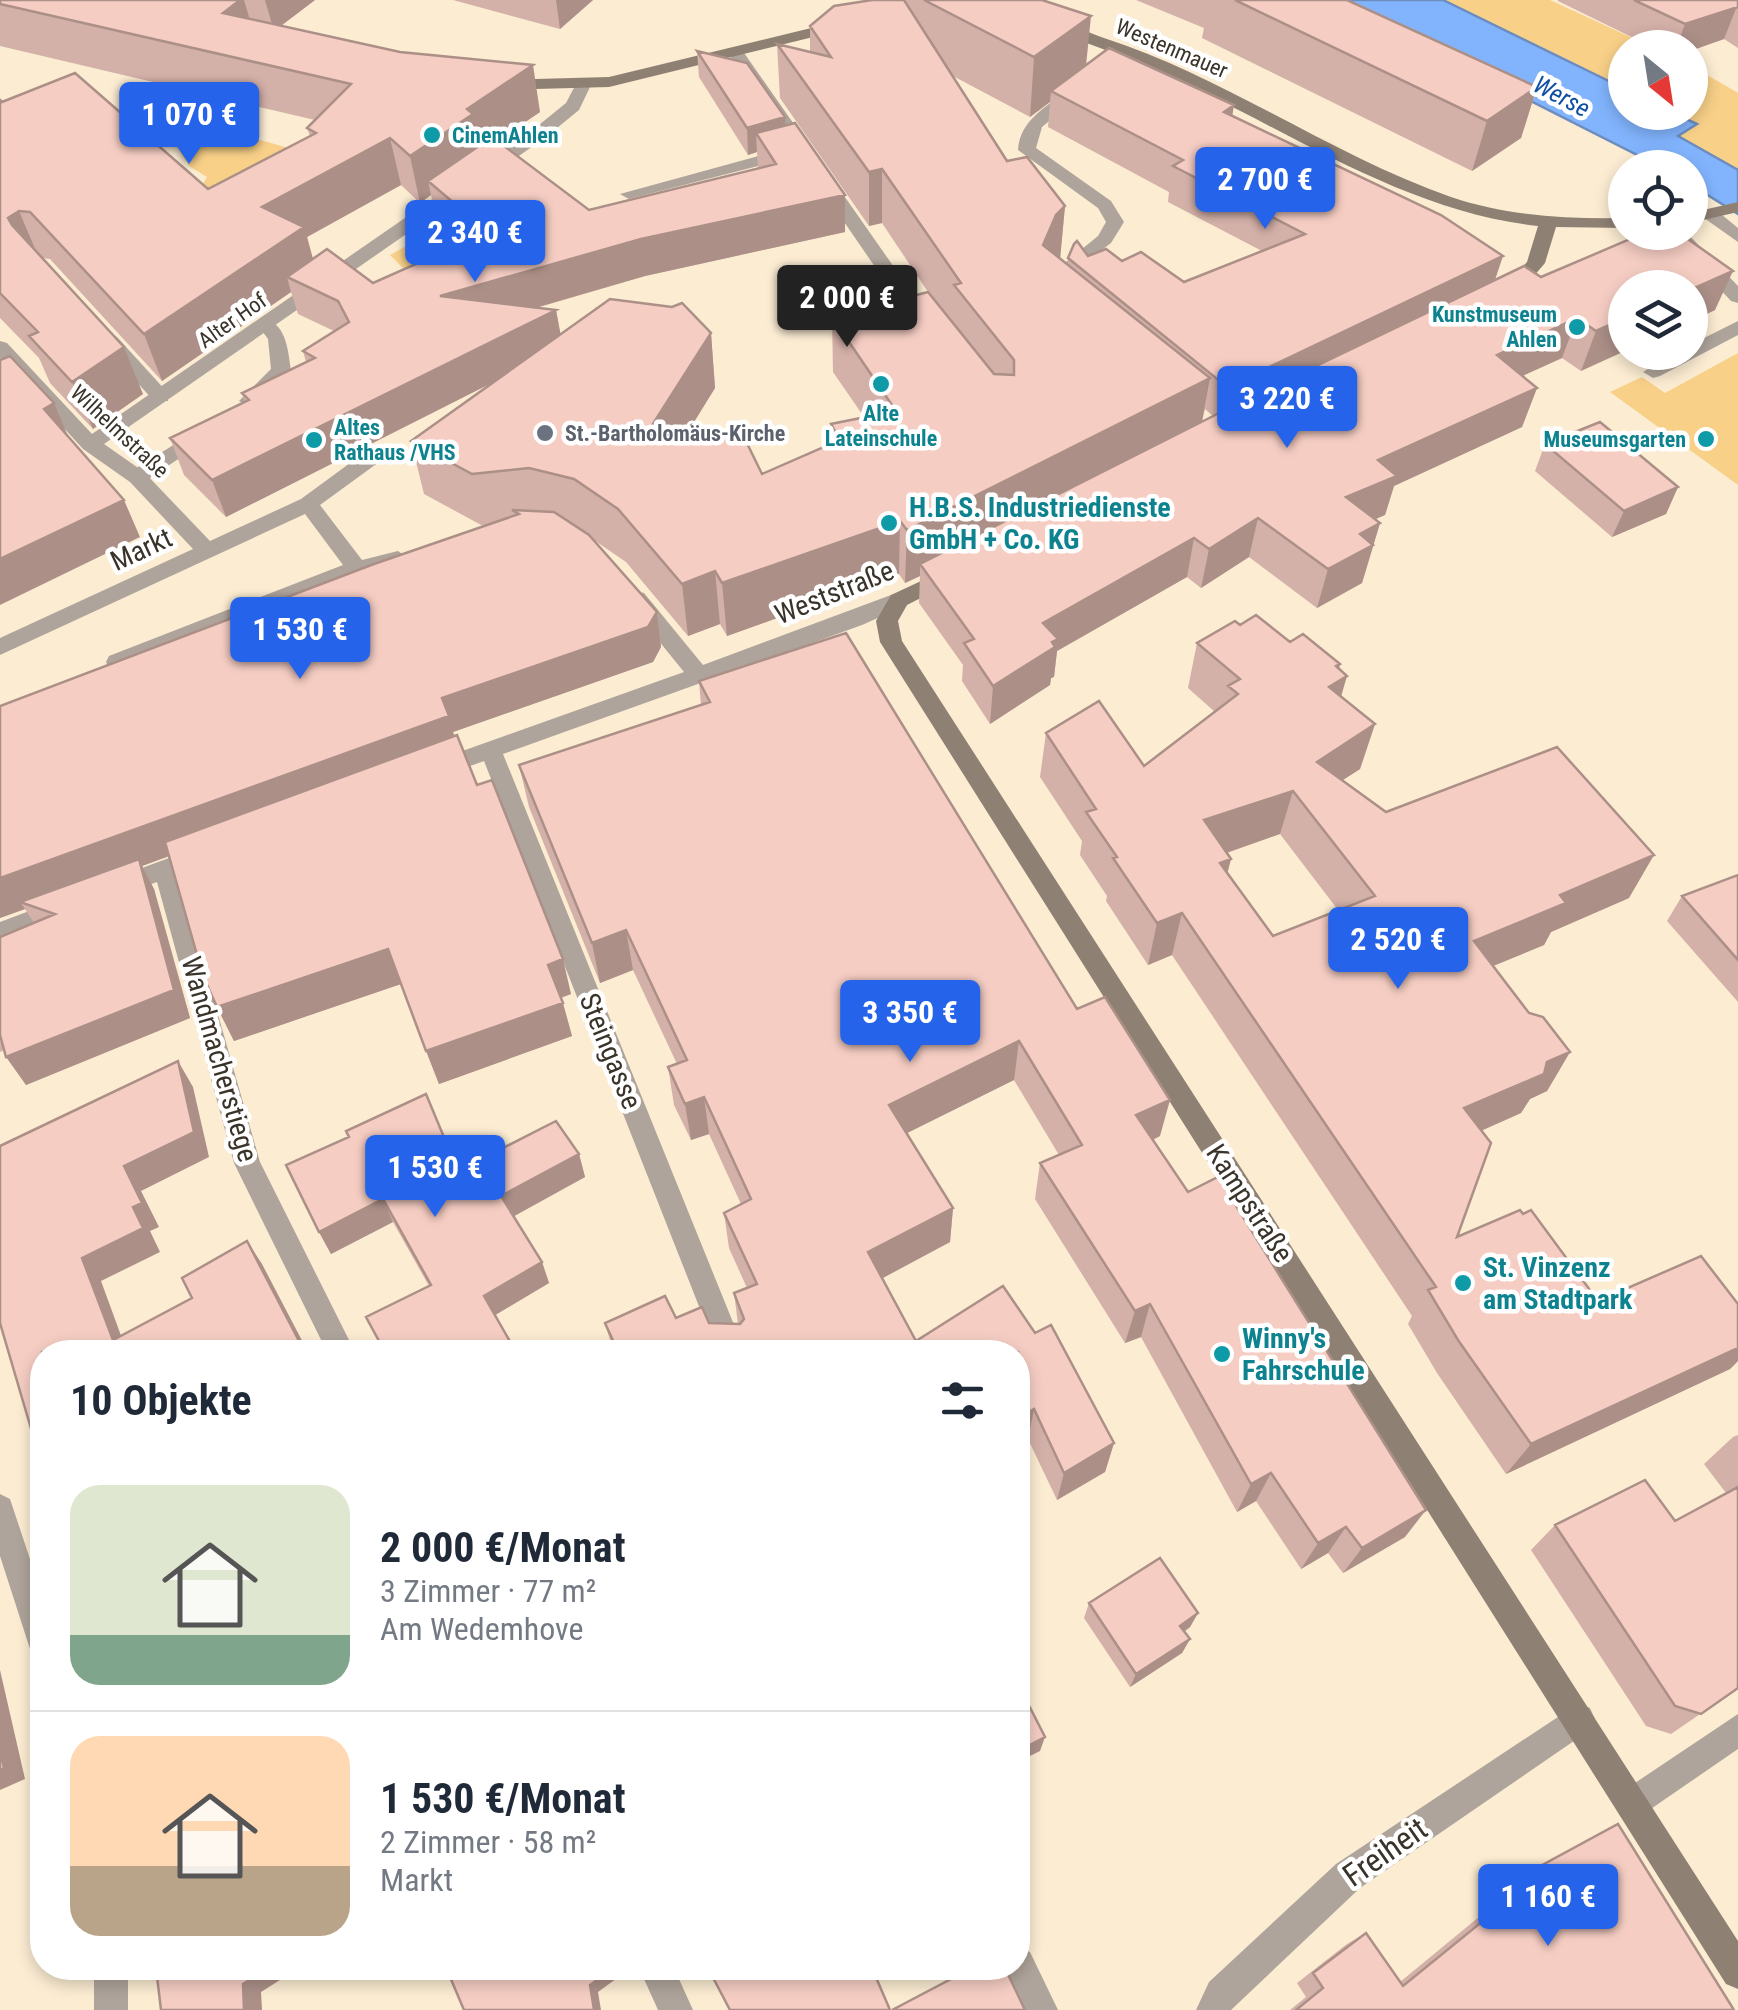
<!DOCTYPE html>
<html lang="de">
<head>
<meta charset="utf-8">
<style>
  body { margin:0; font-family:"Roboto Condensed",sans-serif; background:#f2f2f3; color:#1f2937; height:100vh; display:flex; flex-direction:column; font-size:38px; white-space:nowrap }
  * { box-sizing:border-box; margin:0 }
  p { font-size:32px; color:#747a83 }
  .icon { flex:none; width:55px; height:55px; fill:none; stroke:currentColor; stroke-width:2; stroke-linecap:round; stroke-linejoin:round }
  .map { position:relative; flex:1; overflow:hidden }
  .details { position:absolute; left:30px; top:1340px; width:1000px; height:640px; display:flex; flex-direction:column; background:#fff; border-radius:40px; box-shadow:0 5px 15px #0003 }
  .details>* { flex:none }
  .needle { width:65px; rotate:150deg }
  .tools { position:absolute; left:1608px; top:30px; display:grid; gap:20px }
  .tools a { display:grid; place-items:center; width:100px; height:100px; border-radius:50%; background:#fff; box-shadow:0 5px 15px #0003; font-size:50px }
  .price { position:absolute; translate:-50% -85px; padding:0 22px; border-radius:10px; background:#2563eb; color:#fff; font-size:32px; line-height:65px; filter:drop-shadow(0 2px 5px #0008) }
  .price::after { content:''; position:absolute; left:50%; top:60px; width:30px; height:22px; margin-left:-15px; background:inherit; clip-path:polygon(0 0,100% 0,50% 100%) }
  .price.active { background:#222; color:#fff }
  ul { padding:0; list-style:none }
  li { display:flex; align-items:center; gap:30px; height:250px; padding:0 40px }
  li+li { border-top:2px solid #e0e1e3 }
  li span { display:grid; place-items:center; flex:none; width:280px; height:200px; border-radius:30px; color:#555 }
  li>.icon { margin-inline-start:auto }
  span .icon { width:120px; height:120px; fill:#fffc; stroke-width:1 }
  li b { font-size:42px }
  h2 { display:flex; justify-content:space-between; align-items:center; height:120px; padding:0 40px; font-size:42px }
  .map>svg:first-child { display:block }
  .green { fill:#f8d088 }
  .water { fill:#82b4fe; stroke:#6c8dbe; stroke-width:2.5 }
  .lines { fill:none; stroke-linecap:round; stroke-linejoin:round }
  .lane { fill:#aea49b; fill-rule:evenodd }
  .street { fill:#aea49b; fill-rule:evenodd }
  .secondary { fill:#8f8074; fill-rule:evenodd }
  .wall { fill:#d3b0a8; fill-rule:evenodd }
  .shaded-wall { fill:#ac9088 }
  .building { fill:#f5cdc3; stroke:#ac9088; stroke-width:2.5; fill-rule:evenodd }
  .culture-dot { fill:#0f9aa8; stroke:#fff; stroke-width:4 }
  .worship-dot { fill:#6b7280; stroke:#fff; stroke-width:4 }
  .labels { text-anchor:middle; stroke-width:9; stroke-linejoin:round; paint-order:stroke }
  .far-street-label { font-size:22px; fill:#393329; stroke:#fff }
  .far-culture-label { font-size:22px; font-weight:bold; fill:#0d838f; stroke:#fff; text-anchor:start }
  .far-worship-label { font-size:22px; font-weight:bold; fill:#5b616d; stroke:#fff; text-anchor:start }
  .far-water-label { font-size:25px; font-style:italic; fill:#0f4fa3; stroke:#fff }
  .culture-label { font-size:28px; font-weight:bold; fill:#0d838f; stroke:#fff; text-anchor:start }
  .street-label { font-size:28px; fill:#393329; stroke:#fff }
  .near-street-label { font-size:32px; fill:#393329; stroke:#fff }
</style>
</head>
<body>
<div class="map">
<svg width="1738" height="2010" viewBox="0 0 1738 2010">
  <rect width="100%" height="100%" fill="#fbecd2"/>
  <!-- green -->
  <path class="green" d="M1443,0H1550L1652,47L1625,48V89Z
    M1690,65L1738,93V170L1677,135L1673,113L1690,112Z
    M204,124L292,149L194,200L207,177L189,166L171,137Z
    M433,231L481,270L430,295L390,255Z
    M1738,353V485L1610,392L1642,377L1665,393Z"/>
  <!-- water -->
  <path class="water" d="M1331,0H1443L1625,89V112L1673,113L1697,124L1678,136L1738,170V214L1690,184V168L1661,167Z"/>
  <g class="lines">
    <!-- lane -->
    <path class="lane" d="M791,147L800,152L797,156L629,199L620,194Z
      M266,318C287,327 288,350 291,371L256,405L249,407L239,401L271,369L268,339L257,324Z
      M110,335L117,337L168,393V401H154L103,345L101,341Z
      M204,426L211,427V437L144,482H130V472Z"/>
    <!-- street -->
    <path class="street" d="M730,50H742L931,320V328H917L728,53Z
      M583,80L591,85L579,110L546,137L104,444L144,472L210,541L301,499L376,444H390V454L320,505L362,560L398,551L408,558L405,563L340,581L125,668H109L106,662L109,656L343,565L305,514L0,655V638L193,549L130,482L83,449L0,358V341L7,343L92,434L534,129L566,103L577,82Z
      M1068,90L1082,94L1042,127L1036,148L1111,201L1124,222L1111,243L1061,281L1052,275L1055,271L1098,236L1106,222L1098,208L1018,150C1020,120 1046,107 1068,90Z
      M1704,210H1716L1738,228V242L1704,218Z
      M1667,232H1686L1738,286V303L1731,301Z
      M1738,321V335L1660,376L1653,378L1643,372L1675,352H1690V345Z
      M636,591L644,593L703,665L891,595L899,593L910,600L907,605L862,625L503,754L745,1352H717L484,761L434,779L423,770L426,764L684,672L628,603V593Z
      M204,845L216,854L212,861L178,874L260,1162L355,1352H327L234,1163L157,882L115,897L103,888L107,881Z
      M64,898L73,901L76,908L73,915L0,942V922Z
      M0,1494L10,1499L42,1595V1656L31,1652L0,1556Z
      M1579,1703L1590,1708L1595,1719L1590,1730L1360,1888L1231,2010H1196L1209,1982L1336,1864Z
      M1738,1714V1749L1642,1815L1631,1820L1620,1815L1615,1804L1620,1793Z
      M1018,1947L1030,1952L1058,2010H1023L1003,1968H1018Z
      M94,1968H128V2010H94Z
      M639,1968H674L693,2010H658Z"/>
    <!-- secondary -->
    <path class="secondary" d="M840,21L846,23V29L609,87L502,90L494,85L502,80L609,77Z
      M1052,25C1069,23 1088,32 1104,38C1225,77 1331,155 1451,197C1507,216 1566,219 1625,218V228L1556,227L1545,263L1514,299H1500V291L1527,262L1538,226C1416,213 1309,144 1201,91C1153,67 1103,48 1052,31Z
      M1738,202V212L1690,223V213Z
      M949,568L956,570V580L907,605L898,621L902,641L1738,1941V1989L1726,1984L880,642L876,621L891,595Z"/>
  </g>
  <!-- wall -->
  <path class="wall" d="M0,0H315L281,26L540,112L497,141L589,210L758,169L757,152L748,155L699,77L697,51L785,125L845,232L645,276L536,308L556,310L560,334L711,333L715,388L684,438L762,474L832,444L831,424L864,417L833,372L832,317L928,292L882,223L869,226L780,98L777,44L810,52V26L872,0H1042L1086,65L1234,105L1232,115L1495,280L1541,277L1641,235L1642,232H1678L1715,310L1690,322V288L1581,371L1562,358L1522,376L1537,388L1522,427L1394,486L1385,515L1375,519L1380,523L1362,583L1317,608L1249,557L1201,588L1187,577L1057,651L1054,677L1051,678L1050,685L990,724L962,681L963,665L919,603L920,576L905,583L899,574L727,636L720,624L688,636L626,562L591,538L657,612L661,647L653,662L453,732L571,994L561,998L572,1036L439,1084L401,984L234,1041L217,1007L169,856L142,866L154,889L190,1018L26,1085L4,1050L0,1052V1040L2,1044L34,923L25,909L0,918V706L483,526L424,494L411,441L493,382L226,517L184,475L170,438L245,402L242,393L306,362L303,351L334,331L298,314L291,292L162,381L50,259L42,258L143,394L93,429L50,383L39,358L0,318V100L208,189L310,136L307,128L315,120L0,46ZM953,76L1030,117L1050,102L1048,127L1169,192L1168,202L1262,251L1184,282L1122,261L1088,256L1068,258V264L1060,258L1065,206L1007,161ZM401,185L420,203L431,195L436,218L464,243L373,283L313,259L307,237ZM1205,409L1213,416L1202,422Z
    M453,0H593L560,29Z
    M1136,0H1347L1537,87L1521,138L1472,171L1202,38L1204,28Z
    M1558,0H1738V48L1724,39L1690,51V48H1654L1558,1Z
    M1545,444L1678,487L1666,514L1612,537L1535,471Z
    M1240,625L1290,642L1340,664L1339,669L1341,697L1375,724L1360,769L1342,780L1386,812L1629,898L1551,932L1544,945L1493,966L1529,1013L1570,1052L1547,1091L1530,1099L1521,1113L1481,1131L1457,1237L1598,1301L1738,1304V1361L1730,1369L1506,1474L1437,1373L1408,1324L1412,1316L1172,955L1148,965L1106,901L1107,896L1080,855L1082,841L1040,777L1046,733L1144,766L1215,712L1188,688L1197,643ZM1280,834L1338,910L1273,936L1227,873L1231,859L1227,853Z
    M699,681L1077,1009L1160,1136L1153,1140L1405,1537L1343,1573L1328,1553L1301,1569L1256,1501L1237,1512L1141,1337L1125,1343L1035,1199L1040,1163L1059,1155L1014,1080L907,1133L953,1208L950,1242L882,1278L916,1341L1035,1333L1114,1443L1105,1472L1057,1500L1028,1439L1018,1444V1352L612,1347L605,1323L676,1318L709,1323L738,1324L734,1293L747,1288L729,1248L724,1213L741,1204L709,1134L691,1140L674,1105L668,1067L677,1064L633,970L600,983L529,807L519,765L701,705Z
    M1738,875V1002L1667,921L1682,896Z
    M579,1154L585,1177L513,1216L542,1262L549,1283L495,1315L429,1286L393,1222L331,1254L319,1232L458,1171Z
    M1738,1435V1688L1671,1734L1646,1726L1531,1550L1555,1525L1675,1521L1726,1493L1704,1464L1733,1437Z
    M1089,1603L1198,1613L1190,1627L1184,1632L1190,1639L1182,1653L1130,1687L1084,1618Z
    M1618,1824L1734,2010H1290L1306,1997L1297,1983L1347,1944L1366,1933L1400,1982L1502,1898L1499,1888Z"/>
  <!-- shaded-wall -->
  <path class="shaded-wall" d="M240,0H244L257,44L237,59L223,13Z
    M265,0H315L274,31Z
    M556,0H593L560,29Z
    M1737,6L1724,39L1690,51V48H1676L1685,24Z
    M1091,16L1085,76L1051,91L1050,102L1030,117L1034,57Z
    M533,65L540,112L480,153L428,181L431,195L420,203L410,156L467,109Z
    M1537,87L1521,138L1472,171L1487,121Z
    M1234,105L1228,141L1224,112Z
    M785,117L786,144L756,133L757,152L748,155L747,128Z
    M390,138L401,185L307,237L317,274L287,277L291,292L162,381L144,334L262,207Z
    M882,169V223L869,226V172Z
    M845,195V232L645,276L448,333L440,296L641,239Z
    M1065,206L1060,260L1043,245L1056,215Z
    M19,211L39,258L28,265L8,218Z
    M1503,256L1491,292L1220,422L1227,387Z
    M1733,271L1715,310L1690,322V290Z
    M556,310L563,347L226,517L212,480Z
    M1577,318L1562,358L1483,394L1497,355Z
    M1625,318V351L1581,371L1596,331Z
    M711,333L715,388L649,495L642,441Z
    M124,347L143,394L93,429L72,382Z
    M1210,378L1200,432L920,564V576L905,583L907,530Z
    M1537,388L1522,427L1394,486L1385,515L1336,536L1346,497L1378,460Z
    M54,403L70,441L44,409Z
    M1678,487L1666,514L1612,537L1624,511Z
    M124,500L140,537L0,605V559Z
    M1258,518L1249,557L1201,588L1209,549Z
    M900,521L899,574L727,636L722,583Z
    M1380,523L1362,583L1317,608L1328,569L1360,534Z
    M1194,538L1187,577L1057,651L1054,677L1051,678L1050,685L990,724L993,686L1043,623Z
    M715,571L720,624L688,636L682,584Z
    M657,612L661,647L653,662L453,732L458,750L142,866L154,889L190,1018L26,1085L6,1057L141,866L20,902L25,909L0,918V878Z
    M1340,664L1334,684L1347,676L1334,721L1316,732L1336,666Z
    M1375,724L1360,769L1303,806L1317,762Z
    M1293,791L1280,834L1194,864L1204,820Z
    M1654,855L1629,898L1551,932L1544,945L1454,982L1474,941L1560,895Z
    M1231,859L1220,902V863Z
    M1182,913L1172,955L1148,965L1157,923Z
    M626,930L633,970L600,983L592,943Z
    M388,949L401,984L234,1041L217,1007Z
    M563,959L571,994L557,999L548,965Z
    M563,1003L572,1036L439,1084L426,1051Z
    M1019,1041L1014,1080L889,1142V1105Z
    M1570,1052L1547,1091L1530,1099L1521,1113L1444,1147L1464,1108L1547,1062Z
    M178,1061L193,1087L209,1157L141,1191L159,1227L150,1231L160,1252L101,1281L127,1352L113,1340L82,1258L124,1166Z
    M704,1097L709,1134L691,1140L685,1104Z
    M1170,1100L1160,1136L1127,1152L1136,1115Z
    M579,1154L585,1177L509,1219L501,1196Z
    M383,1199L393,1222L331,1254L319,1232Z
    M953,1208L950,1242L868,1286V1252Z
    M247,1241L262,1264L308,1352H288L287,1351Z
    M542,1262L549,1283L492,1317L484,1296Z
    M1150,1304L1141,1337L1125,1343L1135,1311Z
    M1738,1348V1361L1730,1369L1506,1474L1531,1444Z
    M1034,1409L1028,1439L1018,1444V1418Z
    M1114,1443L1105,1472L1057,1500L1064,1473Z
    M1271,1473L1256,1501L1237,1512L1251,1484Z
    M1426,1510L1405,1537L1343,1573L1362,1548Z
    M1346,1527L1328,1553L1301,1569L1318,1543Z
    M1198,1613L1190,1627L1173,1640L1180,1626Z
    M1190,1639L1182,1653L1130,1687L1136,1674Z
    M0,1670L25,1779L0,1790Z
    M1045,1737L1040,1751L1018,1762V1751Z
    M269,1968H299L261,1992L262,2010H244L243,1984Z
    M613,1968H631L598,1992L601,2010H594L590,1985Z"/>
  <!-- building -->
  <path class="building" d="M0,0H240L223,13L400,52L533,65L467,109L473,114L410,156L390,138L262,207L304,227L144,334L30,212L19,211L8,218L12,225L124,347L72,382L29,336L38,332L0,293V100L2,102L75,73L208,189L316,133L307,128L351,84L0,4Z
    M872,0H904L1007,161L1027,157L1065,206L1056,215L1043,245L1210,378L907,530L900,521L722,583L715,571L682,584L618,509L574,479L529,468L472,474L411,441L610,299L672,307L682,303L711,333L642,441L742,433L762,474L840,440L831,424L896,411L832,317L928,292L994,374L1014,375V360L954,285L961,283L882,169L869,172L777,44L831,57L810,26L834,6Z
    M924,0H1042L1091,16L1034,57Z
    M1235,0H1347L1537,87L1487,121Z
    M1634,0H1738V7L1685,24Z
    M1109,48L1234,105L1224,112L1441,215L1503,256L1227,387L1068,258L1074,244L1077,241L1088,256L1106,249L1122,261L1141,252L1184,282L1305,234L1173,166L1183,160L1051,91Z
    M697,51L747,63L785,117L747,128Z
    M795,123L845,195L641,239L440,296L556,310L212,480L170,438L249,400L242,393L315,358L303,351L349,322L338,301L287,277L327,249L373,283L488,232L428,181L492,137L589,210L776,164L756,133Z
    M1642,232H1678L1733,271L1690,290V288H1625V318L1596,331L1577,318L1497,355L1537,388L1378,460L1397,476L1346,497L1380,523L1360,534L1373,545L1328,569L1258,518L1209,549L1194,538L1043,623L1058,639L1052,642L1055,647L993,686L964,643L974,639L920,564L1235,405L1524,266L1541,277L1642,234Z
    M10,356L54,403L44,409L124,500L0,559V360Z
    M1600,422L1678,487L1624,511L1545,444Z
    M512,510L554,512L589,535L657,612L648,627L442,698L449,716L0,878V706L374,564L519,514Z
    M1256,615L1290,642L1303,634L1340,664L1336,666L1347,676L1329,687L1375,724L1317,762L1386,812L1557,747L1654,855L1560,895L1566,903L1474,941L1529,1013L1543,1017L1570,1052L1547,1062L1544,1074L1464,1108L1491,1143L1457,1237L1520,1210L1523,1214L1531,1210L1598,1301L1701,1256L1738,1304V1348L1531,1444L1458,1340L1428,1290L1436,1287L1182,913L1157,923L1113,858L1117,857L1086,812L1096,809L1046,733L1099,701L1144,766L1238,694L1228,686L1240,679L1197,643L1235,621L1240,625ZM1293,791L1375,896L1273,936L1220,863L1231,859L1204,820Z
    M846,633L1077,1009L1105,997L1170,1100L1136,1115L1188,1192L1218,1177L1426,1510L1362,1548L1346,1527L1318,1543L1271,1473L1251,1484L1150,1304L1135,1311L1040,1163L1082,1145L1019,1041L889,1105L953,1208L868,1252L916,1341L1003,1286L1035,1333L1051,1325L1114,1443L1064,1473L1034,1409L1018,1418V1352H611L609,1348L615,1345L605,1323L665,1296L676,1318L702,1307L709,1323L740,1324L744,1319L734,1293L757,1284L724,1213L751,1199L704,1097L685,1104L668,1067L687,1060L626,930L592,943L519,765L710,702L699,681Z
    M457,735L477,785L492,780L563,959L548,965L563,1003L426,1051L388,949L217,1007L203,976L165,842Z
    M139,859L174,990L6,1057L0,1035V937L55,914L20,902Z
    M1738,875V960L1682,896Z
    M178,1061L194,1132L124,1166L142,1203L133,1207L143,1228L82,1258L113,1340L192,1298L182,1278L247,1241L300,1343L287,1351L288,1352H42V1466L0,1323V1146Z
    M426,1094L458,1171L556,1121L579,1154L501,1196L542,1262L484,1296L516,1352H385L366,1317L431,1285L383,1199L319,1232L286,1165L349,1137L346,1131Z
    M1645,1480L1675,1521L1738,1487V1688L1701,1714L1675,1706L1555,1525Z
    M1160,1558L1198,1613L1180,1626L1190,1639L1136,1674L1089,1603Z
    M1018,1684L1045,1737L1018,1751Z
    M0,1750L4,1768L0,1770Z
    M1618,1824L1734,2010H1296L1323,1988L1313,1973L1366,1933L1403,1986L1526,1886L1522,1876Z
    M156,1968H269L243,1984L244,2010H161Z
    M458,1968H613L590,1985L594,2010H464L450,1977L458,1972Z
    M708,1968H872L890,2010H730Z
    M972,1968H1005L1025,2010H892Z"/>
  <!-- markers -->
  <g class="culture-dot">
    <circle cx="432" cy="135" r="10"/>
    <circle cx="1577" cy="327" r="10"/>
    <circle cx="881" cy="384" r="10"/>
    <circle cx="1706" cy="439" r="10"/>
    <circle cx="314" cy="440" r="10"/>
    <circle cx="889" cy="523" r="10"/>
    <circle cx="1463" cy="1283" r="10"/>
    <circle cx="1222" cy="1354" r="10"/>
  </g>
  <circle class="worship-dot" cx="545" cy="433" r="10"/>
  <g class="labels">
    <!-- far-street labels -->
    <g class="far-street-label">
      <text transform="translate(1172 48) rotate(23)" y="8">Westenmauer</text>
      <text transform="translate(232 320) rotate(-35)" y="8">Alter Hof</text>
      <text transform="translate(120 431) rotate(43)" y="8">Wilhelmstraße</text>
    </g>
    <!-- far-culture labels -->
    <g class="far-culture-label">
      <text x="452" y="143">CinemAhlen</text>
      <text x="1557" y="322" text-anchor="end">Kunstmuseum<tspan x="1557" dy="25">Ahlen</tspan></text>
      <text x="881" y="421" text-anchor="middle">Alte<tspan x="881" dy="25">Lateinschule</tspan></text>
      <text x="334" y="435">Altes<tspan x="334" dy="25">Rathaus /VHS</tspan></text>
      <text x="1686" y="447" text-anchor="end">Museumsgarten</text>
    </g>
    <!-- far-worship labels -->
    <g class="far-worship-label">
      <text x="565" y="441">St.-Bartholomäus-Kirche</text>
    </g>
    <!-- far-water labels -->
    <g class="far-water-label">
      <text transform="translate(1562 96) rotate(28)" y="9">Werse</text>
    </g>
    <!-- culture labels -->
    <g class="culture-label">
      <text x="909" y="517">H.B.S. Industriedienste<tspan x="909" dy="32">GmbH + Co. KG</tspan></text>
      <text x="1483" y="1277">St. Vinzenz<tspan x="1483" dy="32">am Stadtpark</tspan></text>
      <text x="1242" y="1348">Winny's<tspan x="1242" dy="32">Fahrschule</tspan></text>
    </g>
    <!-- street labels -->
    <g class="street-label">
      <text transform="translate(141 549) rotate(-25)" y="10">Markt</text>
      <text transform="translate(834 592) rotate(-22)" y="10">Weststraße</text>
      <text transform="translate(611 1051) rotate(68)" y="10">Steingasse</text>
      <text transform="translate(220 1059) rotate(74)" y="10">Wandmacherstiege</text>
      <text transform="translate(1250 1203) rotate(57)" y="10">Kampstraße</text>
    </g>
    <!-- near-street labels -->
    <g class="near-street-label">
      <text transform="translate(1385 1852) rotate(-35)" y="11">Freiheit</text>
    </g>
  </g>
</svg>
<div class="tools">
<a><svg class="needle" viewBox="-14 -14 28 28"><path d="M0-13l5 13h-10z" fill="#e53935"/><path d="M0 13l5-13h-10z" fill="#747a83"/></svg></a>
<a><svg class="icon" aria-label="locate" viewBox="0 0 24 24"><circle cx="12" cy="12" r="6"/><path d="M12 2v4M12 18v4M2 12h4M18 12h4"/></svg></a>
<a><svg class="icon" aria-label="layers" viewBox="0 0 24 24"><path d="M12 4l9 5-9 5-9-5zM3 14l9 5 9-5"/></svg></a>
</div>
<b class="price" style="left:189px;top:167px">1 070 €</b>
<b class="price" style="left:1265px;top:232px">2 700 €</b>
<b class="price" style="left:475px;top:285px">2 340 €</b>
<b class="price active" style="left:847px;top:350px">2 000 €</b>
<b class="price" style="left:1287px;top:451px">3 220 €</b>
<b class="price" style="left:300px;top:682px">1 530 €</b>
<b class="price" style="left:1398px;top:992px">2 520 €</b>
<b class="price" style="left:910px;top:1065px">3 350 €</b>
<b class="price" style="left:435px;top:1220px">1 530 €</b>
<b class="price" style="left:1548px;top:1949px">1 160 €</b>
<section class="details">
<h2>10 Objekte<svg class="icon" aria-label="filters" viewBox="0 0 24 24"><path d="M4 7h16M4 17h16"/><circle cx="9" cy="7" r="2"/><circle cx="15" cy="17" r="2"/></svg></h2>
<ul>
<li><span style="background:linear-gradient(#dfe7d0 75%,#7fa58c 0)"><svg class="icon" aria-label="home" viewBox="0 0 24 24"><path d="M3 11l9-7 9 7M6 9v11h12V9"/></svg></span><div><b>2 000 €/Monat</b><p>3 Zimmer · 77 m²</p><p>Am Wedemhove</p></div></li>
<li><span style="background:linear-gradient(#ffd9b3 65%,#b9a48a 0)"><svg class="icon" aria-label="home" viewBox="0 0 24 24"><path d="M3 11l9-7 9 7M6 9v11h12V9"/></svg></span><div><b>1 530 €/Monat</b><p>2 Zimmer · 58 m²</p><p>Markt</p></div></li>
</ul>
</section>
</div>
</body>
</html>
